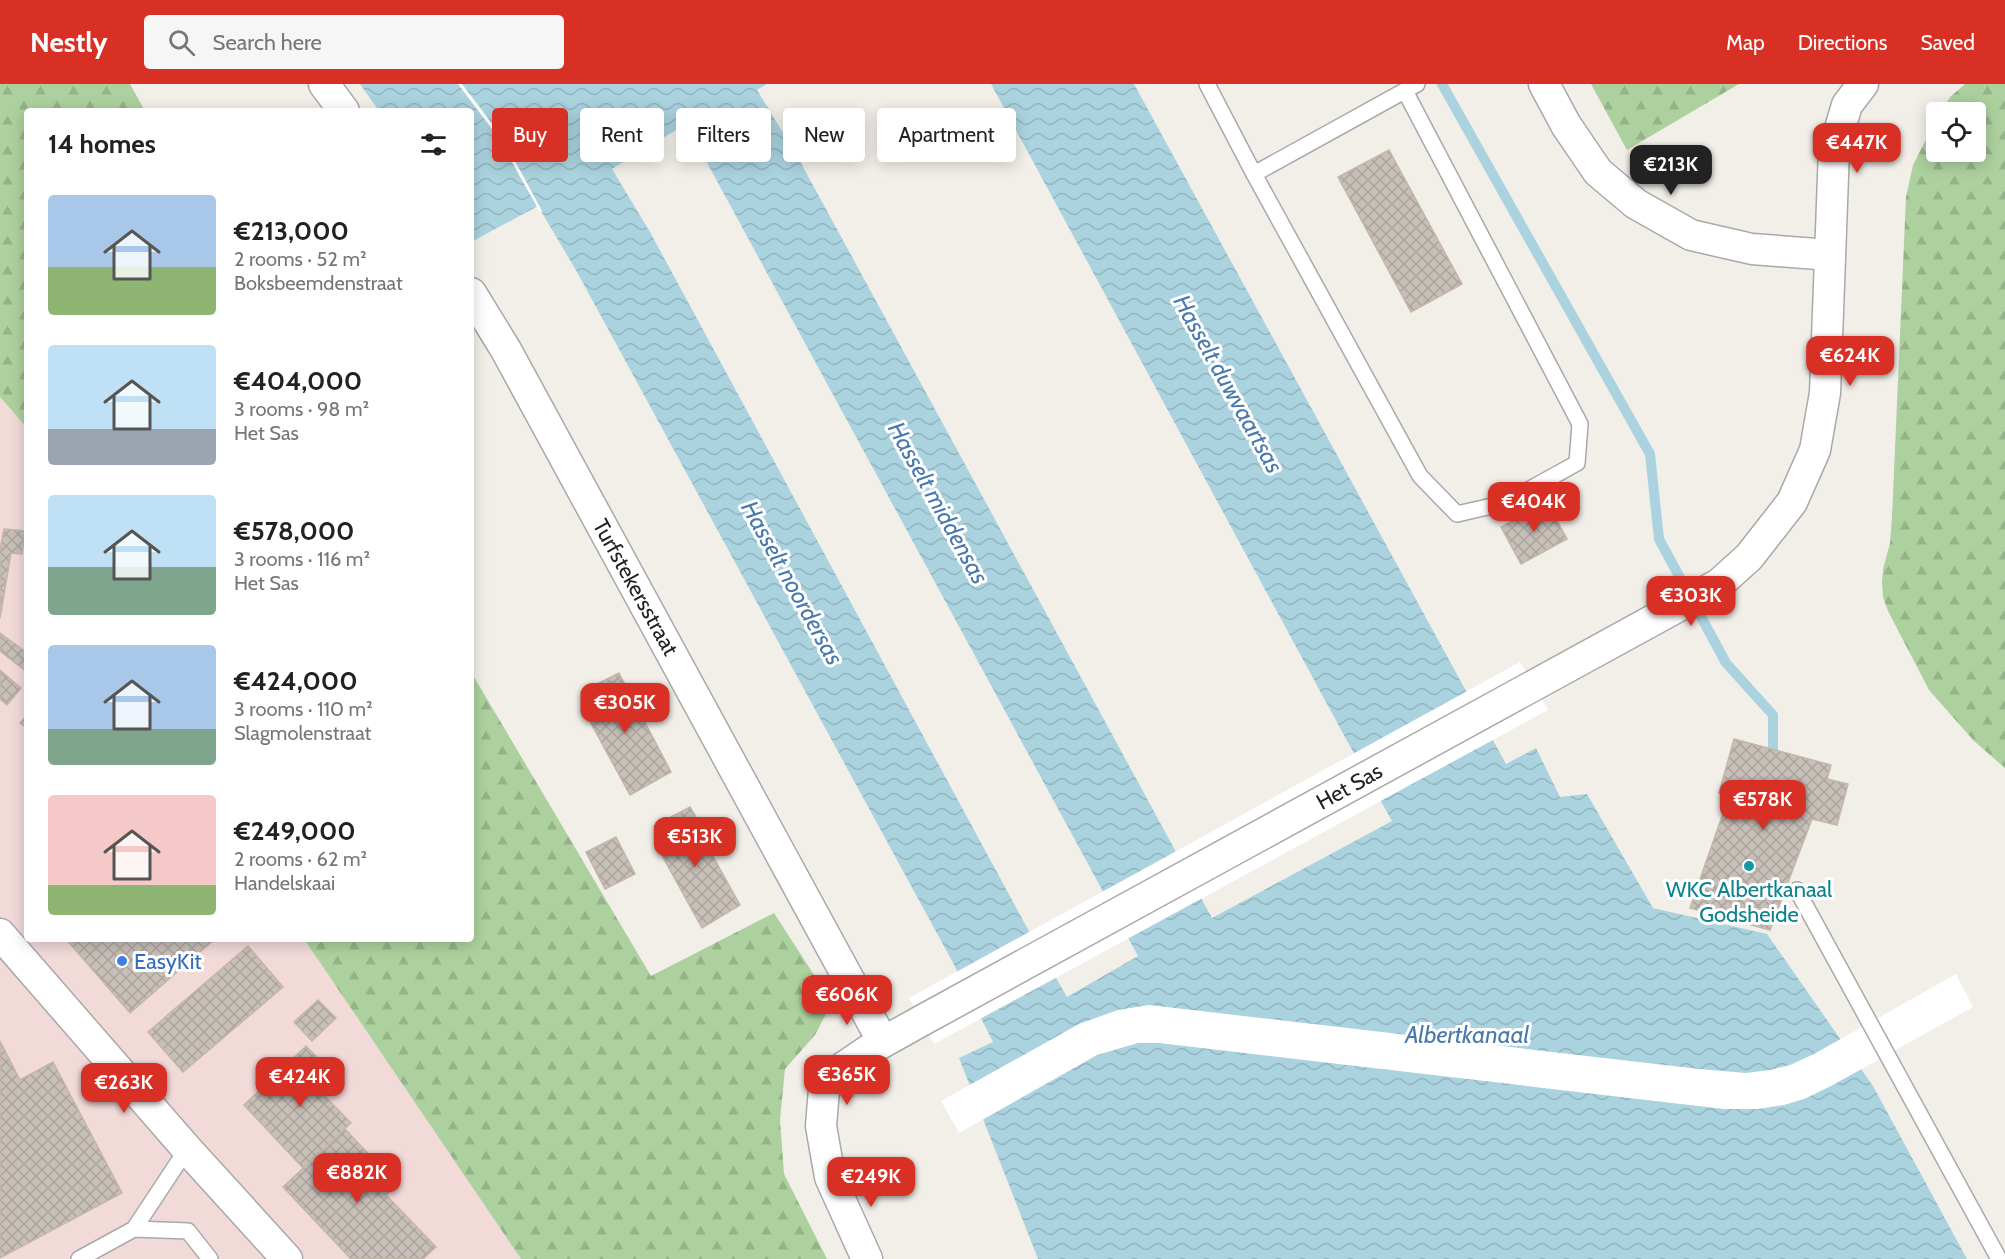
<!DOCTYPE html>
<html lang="en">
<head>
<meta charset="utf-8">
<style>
  body { margin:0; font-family:Cabin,sans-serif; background:#f6f6f6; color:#222; height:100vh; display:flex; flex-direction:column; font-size:22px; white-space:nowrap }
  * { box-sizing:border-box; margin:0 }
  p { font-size:20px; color:#767676 }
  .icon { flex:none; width:33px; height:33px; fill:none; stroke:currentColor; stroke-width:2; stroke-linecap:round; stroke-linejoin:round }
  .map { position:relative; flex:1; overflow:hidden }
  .drawer { position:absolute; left:24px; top:24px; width:450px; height:834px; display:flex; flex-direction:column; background:#fff; border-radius:6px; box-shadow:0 3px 15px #0003 }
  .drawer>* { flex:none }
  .top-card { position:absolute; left:492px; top:24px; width:570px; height:54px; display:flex; gap:12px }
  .tools { position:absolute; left:1926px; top:18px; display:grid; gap:12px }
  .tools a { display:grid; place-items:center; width:60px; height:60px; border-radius:6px; background:#fff; box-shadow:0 3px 15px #0003; font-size:30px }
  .price { position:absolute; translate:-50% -51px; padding:0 14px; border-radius:12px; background:#d93025; color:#fff; font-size:20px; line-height:39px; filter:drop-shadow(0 2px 3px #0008) }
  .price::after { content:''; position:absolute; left:50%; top:36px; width:18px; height:14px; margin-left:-9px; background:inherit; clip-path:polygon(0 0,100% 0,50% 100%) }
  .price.on { background:#222; color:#fff }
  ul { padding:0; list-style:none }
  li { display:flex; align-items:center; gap:18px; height:150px; padding:0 24px }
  li span { display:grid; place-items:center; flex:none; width:168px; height:120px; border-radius:6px; color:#555 }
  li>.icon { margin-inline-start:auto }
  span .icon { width:72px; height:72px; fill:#fffc; stroke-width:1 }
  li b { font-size:26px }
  h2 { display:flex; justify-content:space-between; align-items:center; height:72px; padding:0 24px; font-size:26px }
  .tag { padding:0 21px; border-radius:6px; background:#fff; box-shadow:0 3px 15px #0003; font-size:21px; line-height:54px }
  .tag.on { background:#d93025; color:#fff }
  header { display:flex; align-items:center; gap:36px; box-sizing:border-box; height:84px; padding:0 30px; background:#d93025; color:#fff }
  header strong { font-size:28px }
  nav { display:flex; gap:33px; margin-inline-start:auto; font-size:21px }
  .search { width:420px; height:54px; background:#f6f6f6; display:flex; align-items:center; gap:15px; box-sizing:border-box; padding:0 21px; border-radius:6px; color:#767676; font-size:22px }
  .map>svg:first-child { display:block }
  .commercial { fill:#f2dad9 }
  .forest { fill:url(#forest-firs) }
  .water { fill:url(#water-waves); fill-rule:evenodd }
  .pier { fill:#fff }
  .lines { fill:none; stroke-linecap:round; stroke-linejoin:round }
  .stream { stroke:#aad3df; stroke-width:10 }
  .building { fill:url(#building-cross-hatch); stroke:#c4b6ab; stroke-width:1.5 }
  .service-casing { stroke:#a9a9a9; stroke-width:18 }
  .minor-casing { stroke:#a9a9a9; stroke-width:33 }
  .service { stroke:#fff; stroke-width:15 }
  .minor { stroke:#fff; stroke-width:30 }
  .culture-dot { fill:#0f9aa8; stroke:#fff; stroke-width:2 }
  .shop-dot { fill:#3f7fe0; stroke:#fff; stroke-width:2 }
  .labels { text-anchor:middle; stroke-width:6; stroke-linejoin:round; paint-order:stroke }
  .street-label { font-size:22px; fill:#222; stroke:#fff }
  .culture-label { font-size:22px; fill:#0d838f; stroke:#fff }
  .shop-label { font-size:22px; fill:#366cbe; stroke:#fff; text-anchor:start }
  .water-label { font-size:24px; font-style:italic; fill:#4a7aab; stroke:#fff }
</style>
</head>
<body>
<header>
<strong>Nestly</strong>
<div class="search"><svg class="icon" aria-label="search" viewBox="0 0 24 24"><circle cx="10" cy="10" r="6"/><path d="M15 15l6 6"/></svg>Search here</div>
<nav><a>Map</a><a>Directions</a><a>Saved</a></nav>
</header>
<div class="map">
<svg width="2005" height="1175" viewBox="0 0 2005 1175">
  <defs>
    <pattern id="forest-firs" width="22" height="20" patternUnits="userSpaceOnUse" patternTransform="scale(1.5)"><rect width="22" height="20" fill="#add19e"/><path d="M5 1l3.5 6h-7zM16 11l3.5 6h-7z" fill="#95b388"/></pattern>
    <pattern id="water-waves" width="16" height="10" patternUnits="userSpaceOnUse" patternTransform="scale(1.5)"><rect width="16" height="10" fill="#aad3df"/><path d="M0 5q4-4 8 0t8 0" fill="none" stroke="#92b5bf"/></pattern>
    <pattern id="building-cross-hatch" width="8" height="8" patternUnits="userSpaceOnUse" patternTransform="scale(1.5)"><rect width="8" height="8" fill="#c7bfb8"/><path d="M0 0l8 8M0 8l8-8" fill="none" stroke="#aba49e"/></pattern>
  </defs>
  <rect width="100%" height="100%" fill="#f2efe9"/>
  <!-- commercial -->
  <path class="commercial" d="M0,313L27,344V855H304L521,1175H0Z"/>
  <!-- forest -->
  <path class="forest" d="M0,0H130L145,27H27V344L0,313Z
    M1591,0H1739L1627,66Z
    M1965,0H2005V684L1974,657L1929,606L1888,527L1883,513L1882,498L1883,485L1890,459L1892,433L1906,113L1913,81L1936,36V68H1976V28H1941L1950,13Z
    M471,588L651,892L774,829L818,897L826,930L815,951L785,985L780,1036L784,1090L827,1175H521L304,855H471Z"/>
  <!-- water -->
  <path class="water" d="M360,0H767L757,6L796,70L1212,834L1392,737L1346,655L991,0H1134L1506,680L1536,664L1560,713L1587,710L1653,824L1767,850L1873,1002L1967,1175H1038L959,974L993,958L952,877L577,188L538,122L473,157L471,155V27H379ZM686,40L1138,872L1067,913L1025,840L650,148L612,85Z"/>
  <!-- pier -->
  <path class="pier" d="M458,0H462L502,53L542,127L540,128L500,57L496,58L495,55L498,53Z
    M1520,578L1548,626L934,960L909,914Z
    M1956,890L1973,923L1831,1002L1804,1015L1784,1021L1758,1025H1724L1159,959H1138L1097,971L959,1049L941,1017L1079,940L1118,926L1149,921L1699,985L1746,989L1770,986L1790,981L1814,970Z"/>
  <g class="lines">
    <!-- stream -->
    <path class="stream" d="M1442,0L1650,370L1659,455L1726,579L1773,631V665"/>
  </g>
  <!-- building -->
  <path class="building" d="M1389,66L1462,200L1411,228L1338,93Z
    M1547,418L1567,455L1521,480L1501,443Z
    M4,445L25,447L22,470L11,469L0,534V466Z
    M0,549L27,569V588L0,567Z
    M0,586L21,604L7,621L0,615Z
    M619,589L671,688L630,711L587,632L593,629L581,608Z
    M27,631V644L20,639Z
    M1734,655L1831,681L1827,695L1848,700L1837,741L1812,735L1770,846L1690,824L1729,712L1719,709Z
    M690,723L704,747L700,749L740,821L702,844L659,766L666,762L654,742Z
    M616,753L635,790L605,805L586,768Z
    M66,855H215L130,929Z
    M248,862L283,903L183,988L148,948Z
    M318,916L336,934L312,957L294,938Z
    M0,957L20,996L53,978L122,1109L0,1174Z
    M306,962L338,995L323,1010L351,1039L303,1084L244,1021Z
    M345,1045L397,1100L386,1111L436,1163L423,1175H351L283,1103Z"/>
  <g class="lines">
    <!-- service casing -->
    <g class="service-casing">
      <path id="service" d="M1207,0L1254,90L1417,0
        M1254,90L1420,392L1457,430L1505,419L1577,379L1580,340L1405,7
        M1797,806L1999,1175
        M134,1145L188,1147L210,1175
        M79,1175L134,1145L187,1065"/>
    </g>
    <!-- minor casing -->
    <g class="minor-casing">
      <path id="minor" d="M324,0L344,27
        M1544,0L1566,41L1598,88L1636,120L1691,151L1752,165L1830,171
        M471,209L506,266L883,958
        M0,850L187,1065L287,1175
        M867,1175L830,1093L821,1042L824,1005L841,985L869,966L921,937L1719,500L1749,473L1792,418L1815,366L1825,309L1834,65L1847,21L1863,0"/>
    </g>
    <!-- service -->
    <use href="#service" class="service"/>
    <!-- minor -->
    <use href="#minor" class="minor"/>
  </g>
  <!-- markers -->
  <circle class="culture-dot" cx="1749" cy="782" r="6"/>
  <circle class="shop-dot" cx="122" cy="877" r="6"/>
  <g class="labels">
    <!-- street labels -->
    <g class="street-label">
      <text transform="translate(636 503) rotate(61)" y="8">Turfstekersstraat</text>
      <text transform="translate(1349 702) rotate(-29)" y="8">Het Sas</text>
    </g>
    <!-- culture labels -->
    <g class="culture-label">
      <text x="1749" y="813">WKC Albertkanaal<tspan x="1749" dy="25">Godsheide</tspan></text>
    </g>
    <!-- shop labels -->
    <g class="shop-label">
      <text x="134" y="885">EasyKit</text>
    </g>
    <!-- water labels -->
    <g class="water-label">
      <text transform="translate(1228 300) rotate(61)" y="8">Hasselt duwvaartsas</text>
      <text transform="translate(938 419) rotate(61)" y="8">Hasselt middensas</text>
      <text transform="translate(792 499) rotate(61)" y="8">Hasselt noordersas</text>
      <text x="1467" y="959">Albertkanaal</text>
    </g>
  </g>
</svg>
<div class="tools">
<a><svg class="icon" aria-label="locate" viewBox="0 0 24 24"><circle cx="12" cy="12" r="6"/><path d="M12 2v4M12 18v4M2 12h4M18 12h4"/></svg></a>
</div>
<b class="price" style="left:1857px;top:90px">€447K</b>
<b class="price on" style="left:1671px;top:112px">€213K</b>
<b class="price" style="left:1850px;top:303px">€624K</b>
<b class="price" style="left:1534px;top:449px">€404K</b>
<b class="price" style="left:1691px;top:543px">€303K</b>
<b class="price" style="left:625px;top:650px">€305K</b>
<b class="price" style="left:1763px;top:747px">€578K</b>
<b class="price" style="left:695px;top:784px">€513K</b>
<b class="price" style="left:847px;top:942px">€606K</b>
<b class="price" style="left:847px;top:1022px">€365K</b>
<b class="price" style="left:300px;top:1024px">€424K</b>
<b class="price" style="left:124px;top:1030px">€263K</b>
<b class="price" style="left:357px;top:1120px">€882K</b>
<b class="price" style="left:871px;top:1124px">€249K</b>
<div class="top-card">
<a class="tag on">Buy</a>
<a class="tag">Rent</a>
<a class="tag">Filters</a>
<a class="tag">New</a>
<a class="tag">Apartment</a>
</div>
<section class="drawer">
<h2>14 homes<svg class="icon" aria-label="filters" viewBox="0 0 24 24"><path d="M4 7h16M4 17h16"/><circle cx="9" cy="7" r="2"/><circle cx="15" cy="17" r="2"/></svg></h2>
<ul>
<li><span style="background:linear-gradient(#a9c7e8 60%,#8fb573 0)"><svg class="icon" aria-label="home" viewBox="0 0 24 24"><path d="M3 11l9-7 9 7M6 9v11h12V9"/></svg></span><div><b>€213,000</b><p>2 rooms · 52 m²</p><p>Boksbeemdenstraat</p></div></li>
<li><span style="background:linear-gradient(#bfe0f5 70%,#9aa5b1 0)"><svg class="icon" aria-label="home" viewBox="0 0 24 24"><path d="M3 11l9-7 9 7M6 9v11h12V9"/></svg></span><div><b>€404,000</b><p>3 rooms · 98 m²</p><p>Het Sas</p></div></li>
<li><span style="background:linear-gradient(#bfe0f5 60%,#7fa58c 0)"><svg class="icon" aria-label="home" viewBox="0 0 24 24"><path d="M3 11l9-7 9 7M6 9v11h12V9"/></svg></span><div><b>€578,000</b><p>3 rooms · 116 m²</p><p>Het Sas</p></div></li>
<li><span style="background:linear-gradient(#a9c7e8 70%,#7fa58c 0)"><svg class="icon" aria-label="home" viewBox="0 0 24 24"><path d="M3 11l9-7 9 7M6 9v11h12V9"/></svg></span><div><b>€424,000</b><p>3 rooms · 110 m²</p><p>Slagmolenstraat</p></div></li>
<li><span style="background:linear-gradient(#f6c9c9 75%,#8fb573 0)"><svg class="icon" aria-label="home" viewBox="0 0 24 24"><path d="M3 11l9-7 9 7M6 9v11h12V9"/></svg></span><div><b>€249,000</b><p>2 rooms · 62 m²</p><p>Handelskaai</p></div></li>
</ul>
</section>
</div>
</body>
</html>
